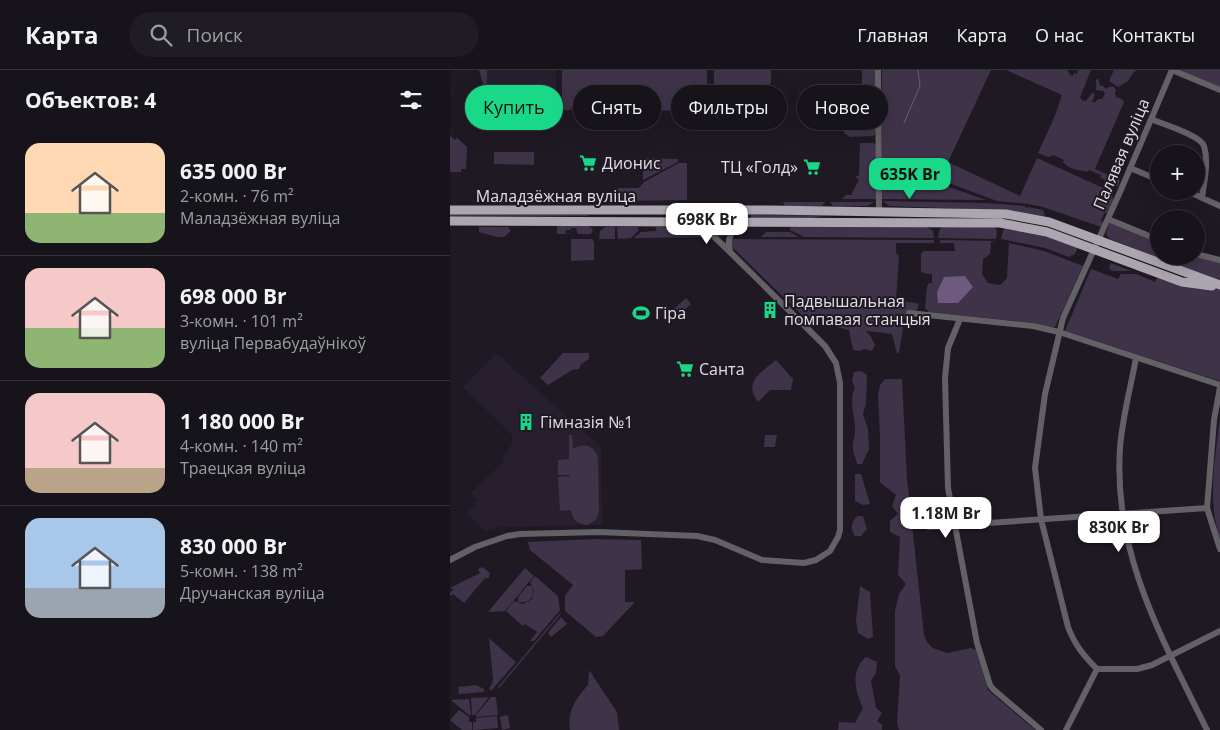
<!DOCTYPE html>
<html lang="ru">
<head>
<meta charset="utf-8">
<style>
  body { margin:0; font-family:"Open Sans",sans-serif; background:#1f1c23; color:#f1f3f6; height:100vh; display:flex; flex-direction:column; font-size:19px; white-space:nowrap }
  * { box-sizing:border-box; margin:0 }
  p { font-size:16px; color:#9e9ea2 }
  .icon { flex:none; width:28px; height:28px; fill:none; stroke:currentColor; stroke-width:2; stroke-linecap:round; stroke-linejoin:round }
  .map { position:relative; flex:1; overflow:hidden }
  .sheet { display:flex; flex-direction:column; background:#16131a; width:450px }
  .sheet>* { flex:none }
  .hud { position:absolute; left:15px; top:15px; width:475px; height:45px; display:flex; gap:10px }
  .buttons { position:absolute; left:700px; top:75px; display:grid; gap:10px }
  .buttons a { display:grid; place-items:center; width:55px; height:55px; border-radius:50%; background:#16131a; box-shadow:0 5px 20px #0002,0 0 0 1px #353239; font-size:25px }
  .price { position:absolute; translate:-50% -42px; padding:0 11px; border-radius:10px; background:#fff; color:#222; font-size:16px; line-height:32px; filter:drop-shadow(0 1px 2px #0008) }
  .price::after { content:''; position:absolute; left:50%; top:30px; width:15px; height:11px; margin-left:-8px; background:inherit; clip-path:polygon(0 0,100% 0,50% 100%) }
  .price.current { background:#19d989; color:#111 }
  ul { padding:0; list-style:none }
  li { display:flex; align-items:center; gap:15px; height:125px; padding:0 25px }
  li+li { border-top:1px solid #353239 }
  li span { display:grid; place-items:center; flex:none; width:140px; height:100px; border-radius:15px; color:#555 }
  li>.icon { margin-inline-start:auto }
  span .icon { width:60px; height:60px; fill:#fffc; stroke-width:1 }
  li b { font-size:21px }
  h2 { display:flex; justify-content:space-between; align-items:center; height:60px; padding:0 25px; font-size:21px }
  .chip { padding:0 18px; border-radius:22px; background:#16131a; box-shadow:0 5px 20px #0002,0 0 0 1px #353239; font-size:18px; line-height:45px }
  .chip.current { background:#19d989; color:#111 }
  header { display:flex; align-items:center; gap:30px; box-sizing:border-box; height:70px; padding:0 25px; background:#16131a; border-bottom:1px solid #353239 }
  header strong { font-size:24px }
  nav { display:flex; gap:28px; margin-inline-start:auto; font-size:18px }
  .search { width:350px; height:45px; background:#1f1c23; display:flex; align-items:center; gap:12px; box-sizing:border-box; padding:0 18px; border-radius:28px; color:#9e9ea2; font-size:19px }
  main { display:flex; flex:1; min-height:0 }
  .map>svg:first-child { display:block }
  .built { fill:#271f2e }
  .green { fill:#3f3349 }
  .water { fill:#6e5a7f }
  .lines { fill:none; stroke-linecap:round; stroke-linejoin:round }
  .stream { stroke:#6e5a7f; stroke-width:1 }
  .minor { stroke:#636066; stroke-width:6 }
  .major { stroke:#aca6b1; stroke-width:9 }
  .labels { text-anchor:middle; stroke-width:4; stroke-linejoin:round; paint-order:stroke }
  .street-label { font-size:16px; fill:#e1dde4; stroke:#1e1923 }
  .poi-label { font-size:16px; fill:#e1dde4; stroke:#1e1923; text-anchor:start }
</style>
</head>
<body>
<header>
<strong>Карта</strong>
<div class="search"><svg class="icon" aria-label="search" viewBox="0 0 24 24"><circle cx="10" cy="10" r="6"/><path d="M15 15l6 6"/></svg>Поиск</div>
<nav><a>Главная</a><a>Карта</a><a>О нас</a><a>Контакты</a></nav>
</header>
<main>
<section class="sheet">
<h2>Объектов: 4<svg class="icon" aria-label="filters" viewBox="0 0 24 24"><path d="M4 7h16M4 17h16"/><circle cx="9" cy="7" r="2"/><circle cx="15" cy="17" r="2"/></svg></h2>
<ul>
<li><span style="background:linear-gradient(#ffd9b3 70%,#8fb573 0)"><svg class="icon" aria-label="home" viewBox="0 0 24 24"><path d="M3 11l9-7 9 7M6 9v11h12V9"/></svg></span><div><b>635 000 Br</b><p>2-комн. · 76 m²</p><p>Маладзёжная вуліца</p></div></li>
<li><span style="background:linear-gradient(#f6c9c9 60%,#8fb573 0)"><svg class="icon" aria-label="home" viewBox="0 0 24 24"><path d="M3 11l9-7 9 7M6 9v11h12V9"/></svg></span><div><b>698 000 Br</b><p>3-комн. · 101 m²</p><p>вуліца Первабудаўнікоў</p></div></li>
<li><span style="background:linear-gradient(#f6c9c9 75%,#b9a48a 0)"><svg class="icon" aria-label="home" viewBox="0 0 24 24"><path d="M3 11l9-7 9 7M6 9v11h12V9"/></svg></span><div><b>1 180 000 Br</b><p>4-комн. · 140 m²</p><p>Траецкая вуліца</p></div></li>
<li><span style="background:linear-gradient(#a9c7e8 70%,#9aa5b1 0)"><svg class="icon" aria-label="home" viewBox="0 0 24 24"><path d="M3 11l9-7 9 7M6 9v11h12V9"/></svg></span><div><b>830 000 Br</b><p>5-комн. · 138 m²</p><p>Дручанская вуліца</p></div></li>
</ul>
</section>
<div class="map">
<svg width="770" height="660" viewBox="0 0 770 660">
  <rect width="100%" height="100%" fill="#1e1923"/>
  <!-- built -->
  <path class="built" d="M37,0H106V32L40,31L37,25Z
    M46,283L151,377L152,453L149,455L51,457L34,461L17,443L28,431L21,423L55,390L53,387L62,374V365L13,317Z"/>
  <!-- green -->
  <path class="green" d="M29,0H37V25L40,31L106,32V40L46,39L37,28Z
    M112,0H257V41L139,40L137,36H122L121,40H112Z
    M264,0H321V13L308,27L264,28Z
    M412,0H426V64L423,66L400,67L394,63V38H412Z
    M432,0H541L498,92L570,126L587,88L662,122L663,130L657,143H654L651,151L653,152L651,157L593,137L578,134L547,131L464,100L454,95V101L536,130L431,129Z
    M556,0H617L620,5L623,6L624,3L627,4L628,0H641L630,27L632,30L636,31L642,23L645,24L642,32H646L648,29H652L655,23L653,21L646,20V10L648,8L650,15L653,16L656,19L659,17H664L666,20L665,24L666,27L672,29L674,32L645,99L670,110L668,117L659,113L650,107L651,105L639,100L638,102C629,100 618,99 613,92L614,90L604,85L598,87L588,83L604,48L612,25Z
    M664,0H687L683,3L678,11L668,17L659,11Z
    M730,0H770V18Z
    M264,30H292L297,35L288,43L284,39L282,40L275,33L267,41L264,40Z
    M0,66L5,70L7,68L17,77L16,99H11V102H0Z
    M410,73H423L426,75V129H392L396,125H401L409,110L405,107L409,105Z
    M44,82H84V95L44,94Z
    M193,88L228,89V92L193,110Z
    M229,93H237V130L167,131L168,118H189L194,112Z
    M433,131L536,133L574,136L577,138L578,137L593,140L595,146L547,140L439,136Z
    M333,132H375L372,136H335Z
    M380,132H424L417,136H383Z
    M0,144L138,145L139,146L0,147Z
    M301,145L407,146H374L362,148H301Z
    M660,152L709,173V186H745L770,193V211L660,169L656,164Z
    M107,156H139L143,160L141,164H128L126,158H121V160H116V164H107Z
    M29,157H58L61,161L54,167H47L29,162Z
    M155,157H165V169H149L150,161Z
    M167,157H187L189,160L181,168L168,169Z
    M206,157H249L260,167L184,168L191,162L206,161Z
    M257,157H283L277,166L267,167Z
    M340,157H477L483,161L484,168L354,167L340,160Z
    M492,157H545L547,161L546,169L488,168L489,161Z
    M554,158L597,165L628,177L625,184L619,187L595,178L551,169Z
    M316,162H340L349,167H311Z
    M121,169H142L144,172V190L121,191Z
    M280,169L484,170V173H446V183L449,186L446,231L467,233L469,235L466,241L455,245L449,283H447L442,264L416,261L421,267L425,275L422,281L414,279L410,281L403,280L399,260L387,257L380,249L375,250L368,244L360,253L280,175Z
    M490,170L547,171L541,172L540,184L533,189L532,204L538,213L550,215L557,208L559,173L594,181L633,196L605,257L601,258L584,253L479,242L475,238L477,216L479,213H482V204L473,203L471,201V184L474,181H505L504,173H490Z
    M661,193L681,201H664L660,200L659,197Z
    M641,199L668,209L671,204H686L705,212L707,208L770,220V311L615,261Z
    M236,228L241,234L229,245L224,239Z
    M113,283H139V289L131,294L129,299L122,300L98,315L90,308Z
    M326,290L343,309L341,320H320L308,332C293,311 311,303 326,290Z
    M411,301L417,305L416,334L413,344L418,359L419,379L412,394H407C406,389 403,383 403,378C402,373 405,367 405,362C406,349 398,330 405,318L402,311L404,302Z
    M435,309H452L457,409L474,565L477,572L483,578L497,583L521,578L526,580L538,620L585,660H449L447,652L450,606L445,596V541L449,524L456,514L448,505L450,467L440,462V451L448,444L442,436L446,425L430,412V366L428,325L430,315Z
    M770,349V469C757,429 765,389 770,349Z
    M119,365H122L123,379C133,373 143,374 148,387L149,442L146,450L137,455C127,454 122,449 121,440L110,441L108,407L120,406V405H108V390L119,389Z
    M315,365H327L325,377H314Z
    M405,404H411L420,434L413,435L405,431Z
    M407,446H413L417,459L411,466H405C400,458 401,453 407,446Z
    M145,469L191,470L192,499L175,500V532H185L153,566L146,567L115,541V526L123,515L80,480L78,472Z
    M33,497L40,503L39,508H35L14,533L3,524L0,526V521L1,522L3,520L2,518L0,519V518L30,503L28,499Z
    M75,498L84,506L55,541L38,542Z
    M85,506L108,526L110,540L84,571H80L87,562L75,554L73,556L56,541L64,531L73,534L82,529L84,520L80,512Z
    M77,516H82C86,526 79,534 68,532V527Z
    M410,516L420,522L423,567L418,569L408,563L406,550Z
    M110,543L111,544L49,618L48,617Z
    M111,547L117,554L101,567L98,563Z
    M39,568L66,592L41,621L39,618L42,614L43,609Z
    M416,587L427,592L426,603L421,611L426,638L432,643L427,651L432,655V660H388L389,652L405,653L413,638C405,621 400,601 416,587Z
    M139,600L167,642L169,660H120C117,641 126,628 138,615Z
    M26,615L34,619V622L9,624L8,617Z
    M39,627L25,645H22L21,628Z
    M41,627H46L48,645L26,647V645Z
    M19,629L21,645H19L1,630Z
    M9,640L19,647V652H22V660H12L0,650Z
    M58,645L60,658L52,660L50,647Z
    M47,646L48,658L23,660V652H26V648Z"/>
  <!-- water -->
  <path class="water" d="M515,206L523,217L508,233H488L487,222L494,207Z"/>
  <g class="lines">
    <!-- stream -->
    <path class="stream" d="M454,53L470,16L468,0"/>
    <!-- minor -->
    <path class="minor" d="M428,0L429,141
      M701,49C712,54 750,65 754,76C759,92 754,112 752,128
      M680,98L709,110
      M737,121L770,136
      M658,149L709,170
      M280,181C276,167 282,160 294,153
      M746,184L770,190
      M459,243L583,256L609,262L770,315
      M510,249L498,278L495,308L498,418L527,573L540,615L543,619L591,660
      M686,288C681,316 672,349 670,378C663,484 712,568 757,660
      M770,317L764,350L757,438L770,479
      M479,457L757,438
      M0,490L25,477L57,466L70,464L149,462L247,466L265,470L312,490L354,493L366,490L380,481L388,467L390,460V313L386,293L375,276L280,182L254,157L247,153
      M647,599H687L702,595L770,561
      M616,660L647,599C633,585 625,575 618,557L591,449L585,398L595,324L613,248L670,122L722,0L770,20"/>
    <!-- major -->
    <path class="major" d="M0,140H320L556,144L599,152L770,215
      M0,151L550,153L597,162L732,212L762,216"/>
  </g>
  <!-- icons -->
  <defs>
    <g id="supermarket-bare" transform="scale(1.35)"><path d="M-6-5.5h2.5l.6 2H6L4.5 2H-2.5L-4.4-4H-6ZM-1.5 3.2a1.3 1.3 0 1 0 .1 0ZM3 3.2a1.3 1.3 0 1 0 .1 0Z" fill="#19d989" stroke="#1e1923" stroke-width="2.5" paint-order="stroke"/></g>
    <g id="building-bare" transform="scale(1.35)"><path d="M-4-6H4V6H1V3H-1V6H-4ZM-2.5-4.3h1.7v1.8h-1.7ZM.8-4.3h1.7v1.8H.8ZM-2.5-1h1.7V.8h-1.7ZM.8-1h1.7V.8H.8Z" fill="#19d989" stroke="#1e1923" stroke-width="2.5" paint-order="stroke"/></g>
    <g id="stadium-bare" transform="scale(1.35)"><path d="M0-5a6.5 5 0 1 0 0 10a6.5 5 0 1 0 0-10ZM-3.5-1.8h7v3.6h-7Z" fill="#19d989" stroke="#1e1923" stroke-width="2.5" paint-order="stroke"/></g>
  </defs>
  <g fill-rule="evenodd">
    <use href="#supermarket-bare" x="138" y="93"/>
    <use href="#supermarket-bare" x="362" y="97"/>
    <use href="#building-bare" x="320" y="240"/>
    <use href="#stadium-bare" x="191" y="243"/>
    <use href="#supermarket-bare" x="235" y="299"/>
    <use href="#building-bare" x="76" y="352"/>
  </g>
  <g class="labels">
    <!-- street labels -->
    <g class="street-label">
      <text transform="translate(671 84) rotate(-67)" y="6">Палявая вуліца</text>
      <text x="106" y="132">Маладзёжная вуліца</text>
    </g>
    <!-- poi labels -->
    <g class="poi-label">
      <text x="152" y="99">Дионис</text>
      <text x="348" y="103" text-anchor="end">ТЦ «Голд»</text>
      <text x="334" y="237">Падвышальная<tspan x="334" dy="18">помпавая станцыя</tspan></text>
      <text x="205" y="249">Гіра</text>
      <text x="249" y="305">Санта</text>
      <text x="90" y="358">Гімназія №1</text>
    </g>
  </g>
</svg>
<div class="buttons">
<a>+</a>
<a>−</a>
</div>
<b class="price current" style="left:460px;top:130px">635K Br</b>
<b class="price" style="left:257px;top:175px">698K Br</b>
<b class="price" style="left:496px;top:469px">1.18M Br</b>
<b class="price" style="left:669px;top:483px">830K Br</b>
<div class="hud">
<a class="chip current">Купить</a>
<a class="chip">Снять</a>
<a class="chip">Фильтры</a>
<a class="chip">Новое</a>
</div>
</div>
</main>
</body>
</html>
